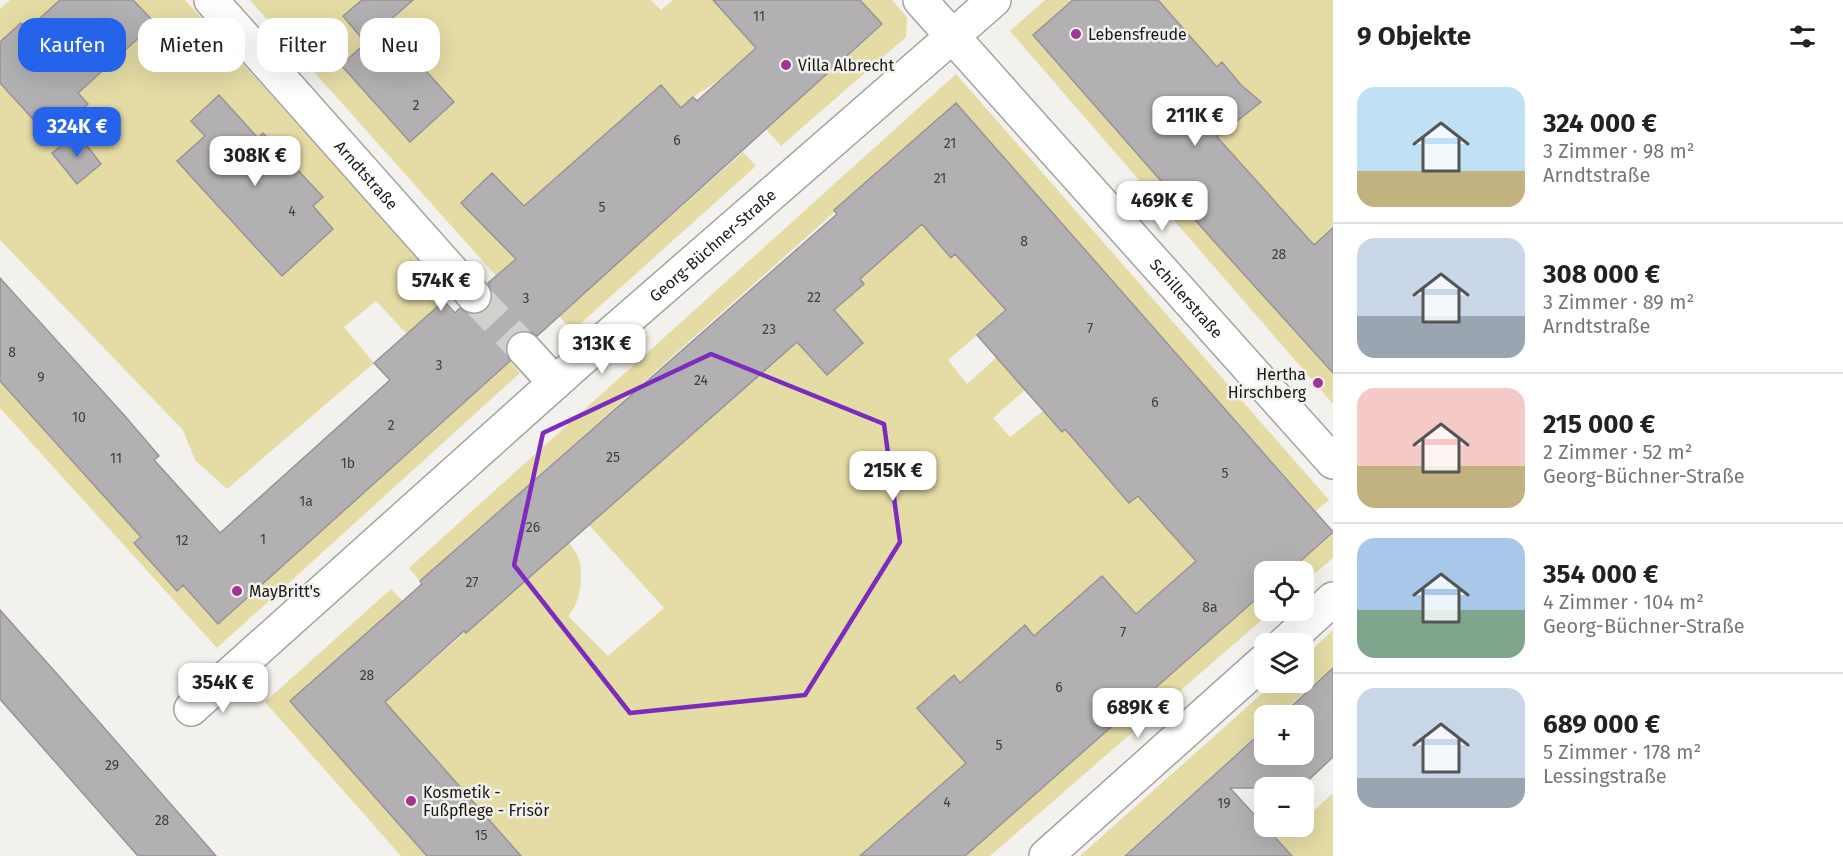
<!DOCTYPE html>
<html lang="de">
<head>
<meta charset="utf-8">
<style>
  body { margin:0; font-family:"Fira Sans",sans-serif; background:#f6f6f6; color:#222; height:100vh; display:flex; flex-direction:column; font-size:22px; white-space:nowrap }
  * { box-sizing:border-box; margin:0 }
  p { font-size:20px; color:#767676 }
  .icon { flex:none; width:33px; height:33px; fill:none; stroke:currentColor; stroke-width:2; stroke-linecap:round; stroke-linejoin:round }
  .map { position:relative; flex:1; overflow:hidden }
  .sheet { display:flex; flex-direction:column; background:#fff; width:510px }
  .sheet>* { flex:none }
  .guide { position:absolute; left:18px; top:18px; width:570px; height:54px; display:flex; gap:12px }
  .buttons { position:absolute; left:1254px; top:561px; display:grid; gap:12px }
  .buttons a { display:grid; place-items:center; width:60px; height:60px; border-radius:12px; background:#fff; box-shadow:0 6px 24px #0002; font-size:30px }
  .price { position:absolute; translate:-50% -51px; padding:0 14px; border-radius:12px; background:#fff; color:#222; font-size:20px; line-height:39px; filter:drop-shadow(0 2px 3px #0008) }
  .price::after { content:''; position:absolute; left:50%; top:36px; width:18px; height:14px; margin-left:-9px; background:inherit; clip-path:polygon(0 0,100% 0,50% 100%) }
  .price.on { background:#2563eb; color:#fff }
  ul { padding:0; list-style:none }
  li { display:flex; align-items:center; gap:18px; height:150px; padding:0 24px }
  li+li { border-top:2px solid #e0e0e0 }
  li span { display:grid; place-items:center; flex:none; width:168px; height:120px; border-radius:18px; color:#555 }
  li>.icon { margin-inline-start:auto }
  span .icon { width:72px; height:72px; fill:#fffc; stroke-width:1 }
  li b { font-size:26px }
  h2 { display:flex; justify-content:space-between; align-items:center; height:72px; padding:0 24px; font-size:26px }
  .chip { padding:0 21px; border-radius:18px; background:#fff; box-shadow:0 6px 24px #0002; font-size:21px; line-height:54px }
  .chip.on { background:#2563eb; color:#fff }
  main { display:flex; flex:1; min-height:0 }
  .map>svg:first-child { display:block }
  .green { fill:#e4dba5 }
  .building { fill:#b3b0b3; stroke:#979396; stroke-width:1.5 }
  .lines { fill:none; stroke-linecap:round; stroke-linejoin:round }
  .minor-tunnel { stroke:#d1d0cd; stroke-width:33; stroke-dasharray:33 16; stroke-linecap:butt }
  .minor-casing { stroke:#a4a3a0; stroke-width:36 }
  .minor { stroke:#fff; stroke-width:33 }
  .marked { fill:none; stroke:#7b2cbf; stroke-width:4.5; stroke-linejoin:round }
  .poi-dot { fill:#a33492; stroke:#f2f1ed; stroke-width:2 }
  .labels { text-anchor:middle; stroke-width:5; stroke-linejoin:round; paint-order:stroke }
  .number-label { font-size:14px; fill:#403e3e }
  .poi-label { font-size:16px; fill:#191817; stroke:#f2f1ed; text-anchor:start }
  .street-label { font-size:16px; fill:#191817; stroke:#f2f1ed }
</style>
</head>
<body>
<main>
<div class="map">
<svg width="1333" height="856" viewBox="0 0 1333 856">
  <rect width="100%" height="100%" fill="#f2f1ed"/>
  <!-- green -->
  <path class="green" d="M10,0H60L27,30L21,23L0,53V9Z
    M133,0H185L451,294L407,334L376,301L344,327L374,363L227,489L195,460L183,430L0,240V83L40,127L61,129L88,104L78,93L155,24Z
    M250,0H651L661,10L673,0H713L766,38L721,79L693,97L681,108L661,85L535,196L549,229L496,276Z
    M860,0H892L907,17L906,37L781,146L766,129L882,25Z
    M1045,0H1333V404L1010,31Z
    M956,74L1329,500L1316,511L956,104L420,581L409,568Z
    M743,152L756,166L572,331L559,316Z
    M936,211L937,242L951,258L971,240L993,296L1006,310L948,360L967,384L997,357L1066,354L993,418L1010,437L1043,411L1062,432L1106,393L1131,422L1090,458L1129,503L1173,465L1201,497L1166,528L1184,548L1240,522L1136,614L1102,576L1058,615L1089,650L1065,671L1025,626L999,727L954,676L966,763L860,856H521L385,702L569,542C572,548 578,554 579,560C584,577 580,604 568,616L608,656L664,608L589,525L797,342L827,375L863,344L834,310L864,284L845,261Z
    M510,361L520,373L217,648L0,408V381L141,537L177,591L183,585L218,624Z
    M1333,532V558L1304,583V572H1288Z
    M391,589L403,601L290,701L427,856H401L265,702Z
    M1264,592V610L1272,611L990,856H965Z
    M1333,630V667L1279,715L1264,716V729L1123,856H1080L1274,683L1304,682V657Z
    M1333,793V856H1292L1265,827L1304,826V820Z"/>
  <!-- building -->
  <path class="building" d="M60,0H133L155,23L78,93L88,104L51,139L0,83V42L21,23L27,30Z
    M362,0H413L365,42L343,16Z
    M713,0H860L882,24L537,336L529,331H521L512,335L506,344V352L510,361L218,624L183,585L177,591L134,543L141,537L0,381V278L124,415L159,456L154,460L220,533L390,380L374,363L444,301L455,313L460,308L468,314H477L487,310L492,301V293L488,283L516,259L461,203L492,173L524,206L661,85L681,108L693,97L697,101L756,48Z
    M1073,0H1158L1217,67L1222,62L1241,85L1261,102L1217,137L1314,245L1333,228V373L1212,239L1033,35Z
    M385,26L454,102L410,142L341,65Z
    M219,95L258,138L263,133L323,197L313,206L333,229L282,276L177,161L205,136L191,121Z
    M956,103L1333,532L1288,572H1264V592L965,856H860L966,763L917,708L954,675L960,683L1025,625L1034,636L1102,576L1136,614L1196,561L1138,496L1129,503L1065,429L1062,432L977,335L1006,310L955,254L951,258L922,224L860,279L864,284L834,310L863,343L827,375L797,342L466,633L464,631L385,702L521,856H427L290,701L422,584L420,581L478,530L837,214L834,210Z
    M77,133L101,164L77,184L52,153Z
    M0,610L58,675L216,856H138L0,699Z
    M1333,668V757L1300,788H1230L1292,856H1125L1264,730V754H1304V716H1281Z"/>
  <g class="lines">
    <!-- minor-tunnel -->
    <path class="minor-tunnel" d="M474,296L524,349"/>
    <!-- minor casing -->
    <g class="minor-casing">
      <g id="minor">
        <path id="s1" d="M211,0L474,296"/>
        <path id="s2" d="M920,0L1333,462"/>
        <path d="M524,349L555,383"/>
        <path d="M1284,644L1333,599"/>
        <path id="s3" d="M191,709L576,364L994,0"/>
        <path d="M1046,856L1264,661"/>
      </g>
    </g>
    <!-- minor -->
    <use href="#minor" class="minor"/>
  </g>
  <!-- marked area -->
  <path class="marked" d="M711,354L884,424L900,542L805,695L630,713L514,565L543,433Z"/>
  <!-- markers -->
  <g class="poi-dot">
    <circle cx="1076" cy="34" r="6"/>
    <circle cx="786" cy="65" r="6"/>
    <circle cx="1318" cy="383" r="6"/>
    <circle cx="237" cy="591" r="6"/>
    <circle cx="411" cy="801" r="6"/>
  </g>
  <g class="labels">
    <!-- number labels -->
    <g class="number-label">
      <text x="759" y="21">11</text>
      <text x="416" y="110">2</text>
      <text x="677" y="145">6</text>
      <text x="950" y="148">21</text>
      <text x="940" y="183">21</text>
      <text x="602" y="212">5</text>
      <text x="292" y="216">4</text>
      <text x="1024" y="246">8</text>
      <text x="1279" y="259">28</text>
      <text x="814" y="302">22</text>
      <text x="526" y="303">3</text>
      <text x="1090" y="333">7</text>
      <text x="769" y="334">23</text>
      <text x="12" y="357">8</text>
      <text x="439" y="370">3</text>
      <text x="41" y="382">9</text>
      <text x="701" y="385">24</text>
      <text x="1155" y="407">6</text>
      <text x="79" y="422">10</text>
      <text x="391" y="430">2</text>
      <text x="613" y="462">25</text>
      <text x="116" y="463">11</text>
      <text x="348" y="468">1b</text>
      <text x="1225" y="478">5</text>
      <text x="306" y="506">1a</text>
      <text x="533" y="532">26</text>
      <text x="263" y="544">1</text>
      <text x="182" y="545">12</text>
      <text x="472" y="587">27</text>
      <text x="1210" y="612">8a</text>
      <text x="1123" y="637">7</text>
      <text x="367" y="680">28</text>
      <text x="1059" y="692">6</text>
      <text x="999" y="750">5</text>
      <text x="112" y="770">29</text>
      <text x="947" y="807">4</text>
      <text x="1224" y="808">19</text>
      <text x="162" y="825">28</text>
      <text x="481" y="840">15</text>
    </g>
    <!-- poi labels -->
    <g class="poi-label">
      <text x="1088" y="40">Lebensfreude</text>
      <text x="798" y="71">Villa Albrecht</text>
      <text x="1306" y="380" text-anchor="end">Hertha<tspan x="1306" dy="18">Hirschberg</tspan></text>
      <text x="249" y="597">MayBritt's</text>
      <text x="423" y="798">Kosmetik -<tspan x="423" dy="18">Fußpflege - Frisör</tspan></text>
    </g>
    <!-- street labels -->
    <g class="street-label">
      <text dy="6" stroke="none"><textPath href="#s1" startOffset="234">Arndtstraße</textPath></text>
      <text dy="6" stroke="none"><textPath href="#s3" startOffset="698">Georg-Büchner-Straße</textPath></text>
      <text dy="6" stroke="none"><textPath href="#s2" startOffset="400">Schillerstraße</textPath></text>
    </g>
  </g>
</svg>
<div class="buttons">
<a><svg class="icon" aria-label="locate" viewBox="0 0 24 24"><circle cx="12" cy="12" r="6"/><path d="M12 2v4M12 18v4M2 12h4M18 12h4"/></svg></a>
<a><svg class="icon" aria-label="layers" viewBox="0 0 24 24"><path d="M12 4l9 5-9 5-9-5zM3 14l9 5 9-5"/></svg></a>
<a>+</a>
<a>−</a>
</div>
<b class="price" style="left:1195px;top:147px">211K €</b>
<b class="price on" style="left:77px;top:158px">324K €</b>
<b class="price" style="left:255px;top:187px">308K €</b>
<b class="price" style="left:1162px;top:232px">469K €</b>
<b class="price" style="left:441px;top:312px">574K €</b>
<b class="price" style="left:602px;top:375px">313K €</b>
<b class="price" style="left:893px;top:502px">215K €</b>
<b class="price" style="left:223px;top:714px">354K €</b>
<b class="price" style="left:1138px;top:739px">689K €</b>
<div class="guide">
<a class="chip on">Kaufen</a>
<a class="chip">Mieten</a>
<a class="chip">Filter</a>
<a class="chip">Neu</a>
</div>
</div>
<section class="sheet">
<h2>9 Objekte<svg class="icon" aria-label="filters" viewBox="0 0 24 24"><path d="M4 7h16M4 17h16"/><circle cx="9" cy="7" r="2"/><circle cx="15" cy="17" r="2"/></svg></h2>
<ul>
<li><span style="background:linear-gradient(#bfe0f5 70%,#c2b280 0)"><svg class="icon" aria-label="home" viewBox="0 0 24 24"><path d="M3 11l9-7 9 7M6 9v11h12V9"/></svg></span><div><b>324 000 €</b><p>3 Zimmer · 98 m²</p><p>Arndtstraße</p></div></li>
<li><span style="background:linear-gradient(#c9d6e8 65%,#9aa5b1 0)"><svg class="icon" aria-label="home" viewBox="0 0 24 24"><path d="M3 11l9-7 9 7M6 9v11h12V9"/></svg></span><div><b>308 000 €</b><p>3 Zimmer · 89 m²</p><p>Arndtstraße</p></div></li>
<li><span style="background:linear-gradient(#f6c9c9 65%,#c2b280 0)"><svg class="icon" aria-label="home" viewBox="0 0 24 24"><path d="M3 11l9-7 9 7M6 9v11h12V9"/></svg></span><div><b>215 000 €</b><p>2 Zimmer · 52 m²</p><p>Georg-Büchner-Straße</p></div></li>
<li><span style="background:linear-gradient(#a9c7e8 60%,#7fa58c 0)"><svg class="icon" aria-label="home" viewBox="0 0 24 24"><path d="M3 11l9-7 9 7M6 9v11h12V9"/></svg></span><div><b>354 000 €</b><p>4 Zimmer · 104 m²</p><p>Georg-Büchner-Straße</p></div></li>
<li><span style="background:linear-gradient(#c9d6e8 75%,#9aa5b1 0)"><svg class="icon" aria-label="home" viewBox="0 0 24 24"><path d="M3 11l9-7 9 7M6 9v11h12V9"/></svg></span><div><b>689 000 €</b><p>5 Zimmer · 178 m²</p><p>Lessingstraße</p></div></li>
</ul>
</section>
</main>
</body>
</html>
